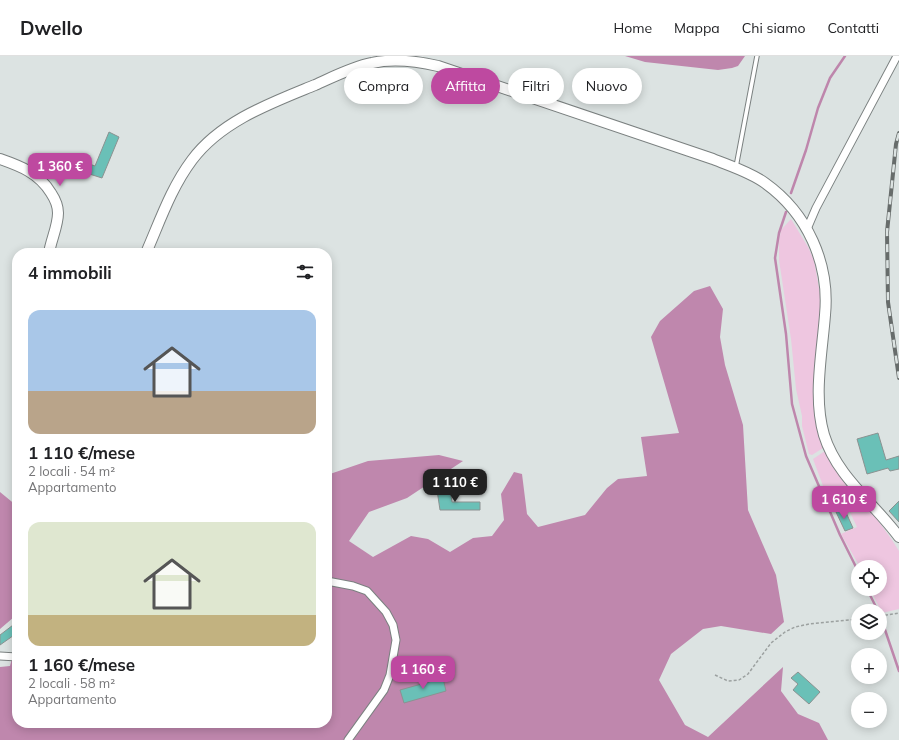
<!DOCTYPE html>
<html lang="it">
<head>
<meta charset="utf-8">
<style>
  body { margin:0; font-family:Mulish,sans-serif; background:#f2f2f2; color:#202124; height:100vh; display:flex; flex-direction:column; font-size:15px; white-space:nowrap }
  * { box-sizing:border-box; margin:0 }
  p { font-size:13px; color:#757577 }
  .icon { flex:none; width:22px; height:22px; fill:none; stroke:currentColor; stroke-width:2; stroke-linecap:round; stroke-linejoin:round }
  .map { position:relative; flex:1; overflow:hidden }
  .panel { position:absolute; left:12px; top:192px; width:320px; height:480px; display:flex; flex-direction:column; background:#fff; border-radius:16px; box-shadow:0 2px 10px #0003 }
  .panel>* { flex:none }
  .banner { position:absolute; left:344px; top:12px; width:380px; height:36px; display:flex; gap:8px }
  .fabs { position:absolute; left:851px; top:504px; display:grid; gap:8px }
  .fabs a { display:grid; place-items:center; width:36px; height:36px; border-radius:50%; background:#fff; box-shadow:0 2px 10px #0003; font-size:20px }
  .price { position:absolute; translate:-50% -34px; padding:0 9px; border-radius:8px; background:#be49a0; color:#fff; font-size:13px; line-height:26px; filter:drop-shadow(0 1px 2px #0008) }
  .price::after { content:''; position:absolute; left:50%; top:24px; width:12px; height:9px; margin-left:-6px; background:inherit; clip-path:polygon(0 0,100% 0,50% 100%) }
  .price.selected { background:#222; color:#fff }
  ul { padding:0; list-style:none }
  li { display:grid; align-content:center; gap:8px; height:212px; padding:0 16px }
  li span { display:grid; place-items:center; height:124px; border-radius:12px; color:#555 }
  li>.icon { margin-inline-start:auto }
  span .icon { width:72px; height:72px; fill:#fffc; stroke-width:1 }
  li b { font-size:17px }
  h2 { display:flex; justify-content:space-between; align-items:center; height:48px; padding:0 16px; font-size:17px }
  .chip { padding:0 14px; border-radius:18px; background:#fff; box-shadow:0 2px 10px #0003; font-size:14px; line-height:36px }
  .chip.selected { background:#be49a0; color:#fff }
  header { display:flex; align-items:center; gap:24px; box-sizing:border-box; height:56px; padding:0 20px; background:#fff; border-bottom:1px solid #e0e0e0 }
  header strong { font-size:19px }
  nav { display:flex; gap:22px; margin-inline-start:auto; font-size:14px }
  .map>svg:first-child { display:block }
  .green { fill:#eec6e0 }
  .forest { fill:#bf87ad }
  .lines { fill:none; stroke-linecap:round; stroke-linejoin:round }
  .stream { stroke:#be86ac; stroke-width:2.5 }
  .building { fill:#6ac0b7; stroke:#8b9291 }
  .lane-casing { stroke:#7b8180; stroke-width:5.5 }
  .street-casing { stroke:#7b8180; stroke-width:9 }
  .secondary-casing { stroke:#7b8180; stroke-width:12 }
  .path { stroke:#9ca1a0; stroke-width:1.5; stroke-dasharray:3 2; stroke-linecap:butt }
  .lane { stroke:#fff; stroke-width:3.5 }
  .street { stroke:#fff; stroke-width:7 }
  .secondary { stroke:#fff; stroke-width:10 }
  .rail-casing { stroke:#676c6b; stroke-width:4 }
  .rail { stroke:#dce3e2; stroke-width:2.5; stroke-dasharray:8; stroke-linecap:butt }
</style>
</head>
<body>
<header>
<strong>Dwello</strong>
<nav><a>Home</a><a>Mappa</a><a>Chi siamo</a><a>Contatti</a></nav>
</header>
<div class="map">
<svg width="899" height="684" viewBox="0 0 899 684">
  <rect width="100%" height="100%" fill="#dce3e2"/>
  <!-- green -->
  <path class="green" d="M791,163L808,191L814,204L820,238L823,390V392L812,399L809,398L802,370V360L796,333L791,283L779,204V186L781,174Z
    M825,395L832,409L845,427L877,463L892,484L899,495V553L882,557L870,533H880V511H860L841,478L857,471L847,450L832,454L813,403Z"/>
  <!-- forest -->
  <path class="forest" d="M625,0H745L738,10L732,12L718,14L645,6Z
    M710,230L723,253L720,281L725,309L743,369L748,454L776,519L784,566L771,578L721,570L703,573L671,598L659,624L685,669L708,681L783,611L781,635L798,658L819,667L828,684H0V611L10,610L17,583V667H327V419L368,405L439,399L463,405L407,442L369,456L349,485L373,501L411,480L428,483L450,496L473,482L492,480L504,464L501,438L514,416L522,418L527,458L538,471L585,459L607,432L618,423L647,420L641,381L679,377L651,281L660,265L694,235Z
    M0,436L17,450V564L14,561L0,573Z"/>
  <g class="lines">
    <!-- stream -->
    <path class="stream" d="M791,137L806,94L818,52L830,22L845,0
      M786,156L779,177L775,202L786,278L792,348L806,400L840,479L858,515
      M867,533L878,555
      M882,565L899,615"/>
  </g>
  <!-- building -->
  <path class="building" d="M109,76L119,81L102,122L80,115L84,106L95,110Z
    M878,377L886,404L899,400V413L890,415L888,412L867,418L857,383Z
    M450,433L452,446H480V454H440L437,434Z
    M899,445V466L889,455Z
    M844,452L853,472L845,475L836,456Z
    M17,566V577L0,589V579Z
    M798,616L820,636L809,648L793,634L798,628L791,622Z
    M443,622L446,635L404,647L400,634Z"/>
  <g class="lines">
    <!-- lane casing -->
    <g class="lane-casing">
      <path id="lane" d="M736,111L757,0"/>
    </g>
    <!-- street casing -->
    <g class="street-casing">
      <path id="street" d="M807,173L816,152L897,0
        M327,525L353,530L367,535L386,556L393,569L396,584L390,619L384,634L348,684
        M0,600L17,601"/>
    </g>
    <!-- secondary casing -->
    <g class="secondary-casing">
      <path id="secondary" d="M0,103C20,110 39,117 51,137C55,143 58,149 58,157C58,170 51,184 49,197
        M146,197C160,165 171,132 192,104C221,65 271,47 315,29C333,21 352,11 372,7C394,2 416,5 438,10L713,103C730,110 750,116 765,127C807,157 830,207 825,259C822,298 813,341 824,379C837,421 874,447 899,481"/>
    </g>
    <!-- path -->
    <path class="path" d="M880,560L899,557
      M715,619L728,625L739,624L748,618L771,587L785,576L795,571L809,568L858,563"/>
    <!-- lane -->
    <use href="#lane" class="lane"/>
    <!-- street -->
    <use href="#street" class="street"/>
    <!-- secondary -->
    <use href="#secondary" class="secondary"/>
    <!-- rail casing -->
    <g class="rail-casing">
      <path id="rail" d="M899,77L896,88L887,176L888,246L899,322"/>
    </g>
    <!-- rail -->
    <use href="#rail" class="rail"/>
  </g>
</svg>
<div class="fabs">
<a><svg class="icon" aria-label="locate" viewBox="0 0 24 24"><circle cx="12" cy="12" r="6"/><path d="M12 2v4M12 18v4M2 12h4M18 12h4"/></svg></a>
<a><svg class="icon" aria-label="layers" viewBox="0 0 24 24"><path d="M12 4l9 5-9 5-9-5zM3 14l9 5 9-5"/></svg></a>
<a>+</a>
<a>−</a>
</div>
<b class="price" style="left:60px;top:131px">1 360 €</b>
<b class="price selected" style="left:455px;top:447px">1 110 €</b>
<b class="price" style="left:844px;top:464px">1 610 €</b>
<b class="price" style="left:423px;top:634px">1 160 €</b>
<div class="banner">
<a class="chip">Compra</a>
<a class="chip selected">Affitta</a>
<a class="chip">Filtri</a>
<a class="chip">Nuovo</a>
</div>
<section class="panel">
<h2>4 immobili<svg class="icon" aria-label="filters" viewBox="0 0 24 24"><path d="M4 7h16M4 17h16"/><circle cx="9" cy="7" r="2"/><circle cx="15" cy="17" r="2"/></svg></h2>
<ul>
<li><span style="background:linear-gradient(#a9c7e8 65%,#b9a48a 0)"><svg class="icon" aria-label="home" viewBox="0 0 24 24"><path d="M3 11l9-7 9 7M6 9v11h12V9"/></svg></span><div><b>1 110 €/mese</b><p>2 locali · 54 m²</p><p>Appartamento</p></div></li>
<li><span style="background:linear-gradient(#dfe7d0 75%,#c2b280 0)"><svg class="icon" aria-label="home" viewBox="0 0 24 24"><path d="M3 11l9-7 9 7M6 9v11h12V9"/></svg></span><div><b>1 160 €/mese</b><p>2 locali · 58 m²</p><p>Appartamento</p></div></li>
</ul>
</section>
</div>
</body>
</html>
